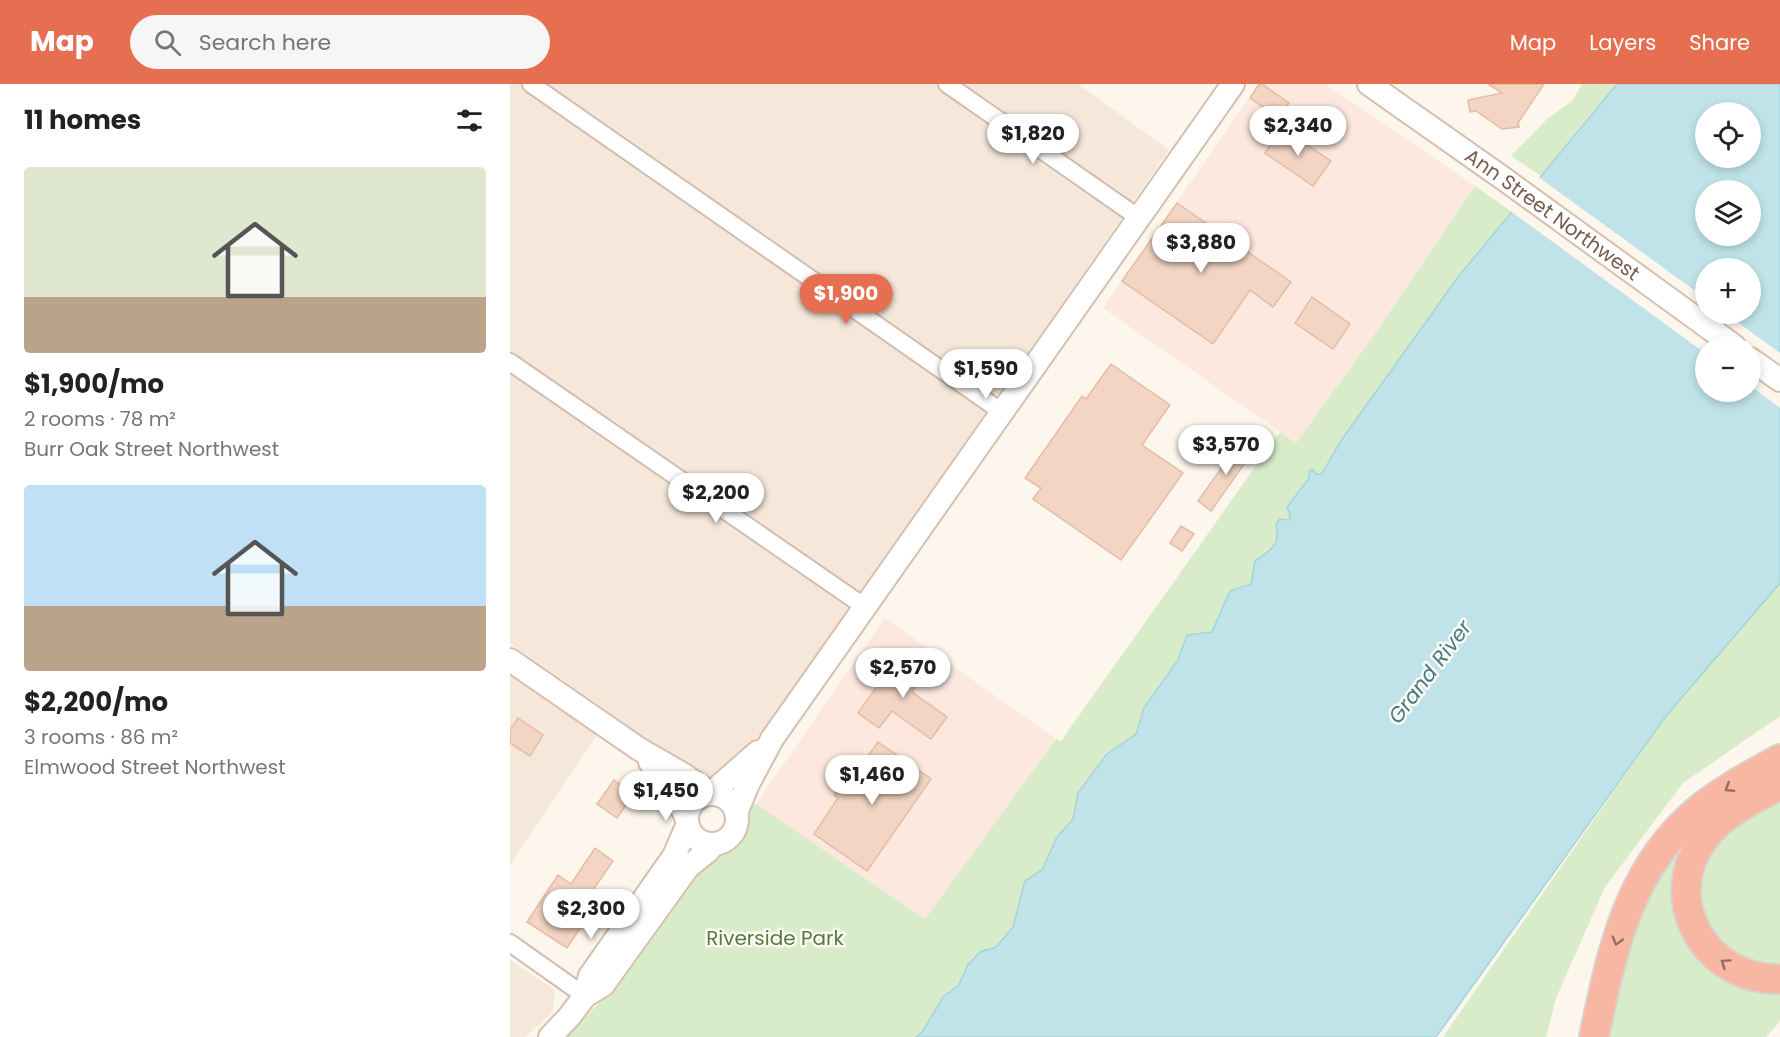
<!DOCTYPE html>
<html lang="en">
<head>
<meta charset="utf-8">
<style>
  body { margin:0; font-family:Poppins,sans-serif; background:#f6f6f6; color:#222; height:100vh; display:flex; flex-direction:column; font-size:22px; white-space:nowrap }
  * { box-sizing:border-box; margin:0 }
  p { font-size:20px; color:#767676 }
  .icon { flex:none; width:33px; height:33px; fill:none; stroke:currentColor; stroke-width:2; stroke-linecap:round; stroke-linejoin:round }
  .map { position:relative; flex:1; overflow:hidden }
  .side { display:flex; flex-direction:column; background:#fff; width:510px }
  .side>* { flex:none }
  .fabs { position:absolute; left:1185px; top:18px; display:grid; gap:12px }
  .fabs a { display:grid; place-items:center; width:66px; height:66px; border-radius:50%; background:#fff; box-shadow:0 3px 9px #0003; font-size:30px }
  .price { position:absolute; translate:-50% -51px; padding:0 14px; border-radius:21px; background:#fff; color:#222; font-size:20px; line-height:39px; filter:drop-shadow(0 2px 3px #0008) }
  .price::after { content:''; position:absolute; left:50%; top:36px; width:18px; height:14px; margin-left:-9px; background:inherit; clip-path:polygon(0 0,100% 0,50% 100%) }
  .price.current { background:#e76f51; color:#fff }
  ul { padding:0; list-style:none }
  li { display:grid; align-content:center; gap:12px; height:318px; padding:0 24px }
  li span { display:grid; place-items:center; height:186px; border-radius:6px; color:#555 }
  li>.icon { margin-inline-start:auto }
  span .icon { width:108px; height:108px; fill:#fffc; stroke-width:1 }
  li b { font-size:26px }
  h2 { display:flex; justify-content:space-between; align-items:center; height:72px; padding:0 24px; font-size:26px }
  header { display:flex; align-items:center; gap:36px; box-sizing:border-box; height:84px; padding:0 30px; background:#e76f51; color:#fff }
  header strong { font-size:28px }
  nav { display:flex; gap:33px; margin-inline-start:auto; font-size:21px }
  .search { width:420px; height:54px; background:#f6f6f6; display:flex; align-items:center; gap:15px; box-sizing:border-box; padding:0 21px; border-radius:33px; color:#767676; font-size:22px }
  main { display:flex; flex:1; min-height:0 }
  .map>svg:first-child { display:block }
  .residential { fill:#f5e8da }
  .commercial { fill:#fde8e0 }
  .green { fill:#d8ecc9 }
  .water { fill:#bfe3e8; stroke:#a5d3da; stroke-width:1.5; fill-rule:evenodd }
  .pier { fill:#fdf6ec }
  .building { fill:#f3d5c3; stroke:#e6bba3; stroke-width:1.5 }
  .lines { fill:none; stroke-linecap:round; stroke-linejoin:round }
  .street-casing { stroke:#d1beb0; stroke-width:20 }
  .secondary-casing { stroke:#d6c0b0; stroke-width:26 }
  .highway-casing { stroke:#dad1cd; stroke-width:32 }
  .street { stroke:#fff; stroke-width:16 }
  .secondary { stroke:#fff; stroke-width:22 }
  .highway { stroke:#f7b7a3; stroke-width:28 }
  .oneway { stroke:#936e5e }
  .labels { text-anchor:middle; stroke-width:5; stroke-linejoin:round; paint-order:stroke }
  .street-label { font-size:20px; fill:#7a5c4d; stroke:#fffaf3 }
  .park-label { font-size:20px; fill:#537a41; stroke:#fffaf3 }
  .water-label { font-size:21px; font-style:italic; fill:#437c86; stroke:#fffaf3 }
</style>
</head>
<body>
<header>
<strong>Map</strong>
<div class="search"><svg class="icon" aria-label="search" viewBox="0 0 24 24"><circle cx="10" cy="10" r="6"/><path d="M15 15l6 6"/></svg>Search here</div>
<nav><a>Map</a><a>Layers</a><a>Share</a></nav>
</header>
<main>
<section class="side">
<h2>11 homes<svg class="icon" aria-label="filters" viewBox="0 0 24 24"><path d="M4 7h16M4 17h16"/><circle cx="9" cy="7" r="2"/><circle cx="15" cy="17" r="2"/></svg></h2>
<ul>
<li><span style="background:linear-gradient(#dfe7d0 70%,#b9a48a 0)"><svg class="icon" aria-label="home" viewBox="0 0 24 24"><path d="M3 11l9-7 9 7M6 9v11h12V9"/></svg></span><div><b>$1,900/mo</b><p>2 rooms · 78 m²</p><p>Burr Oak Street Northwest</p></div></li>
<li><span style="background:linear-gradient(#bfe0f5 65%,#b9a48a 0)"><svg class="icon" aria-label="home" viewBox="0 0 24 24"><path d="M3 11l9-7 9 7M6 9v11h12V9"/></svg></span><div><b>$2,200/mo</b><p>3 rooms · 86 m²</p><p>Elmwood Street Northwest</p></div></li>
</ul>
</section>
<div class="map">
<svg width="1270" height="953" viewBox="0 0 1270 953">
  <rect width="100%" height="100%" fill="#fdf6ec"/>
  <!-- residential -->
  <path class="residential" d="M0,0H568L659,66L247,659L207,697L196,696L0,559Z
    M0,590L87,651L0,781Z
    M0,876L45,906L43,928L15,953H0Z"/>
  <!-- commercial -->
  <path class="commercial" d="M749,0H815L965,102L862,254L786,359L593,224Z
    M375,534L546,655L415,835L246,720Z"/>
  <!-- green -->
  <path class="green" d="M1072,0H1107L1031,92L1001,72L1037,35L1062,17Z
    M965,102L1001,127L948,193L831,358L812,390C797,389 786,412 777,423L780,430L779,436L768,450L761,467L745,477L741,500L720,507L702,548L677,551L668,576L634,624L626,650L597,670L568,709L563,735L547,753L532,786L515,797L503,843L486,863L470,868L458,881L448,902L433,913L413,947L406,953H55L87,921L180,790L204,774L225,757L239,723L246,720L415,835L546,655L551,657L770,348L786,359L862,254Z
    M1270,499V632L1173,699L1095,803L1046,914L1036,953H933L1156,632Z
    M1270,718V883C1212,880 1168,824 1200,769C1215,743 1244,731 1270,718Z
    M1181,744L1167,823L1270,905V937L1256,953H1093L1127,827Z"/>
  <!-- water -->
  <path class="water" d="M1107,0H1270V499L1156,632L926,953H406L413,947L433,913L448,902L458,881L470,868L486,863L503,843L515,797L532,786L547,753L563,735L568,709L597,670L626,650L634,624L668,576L677,551L702,548L720,507L741,500L745,477C761,467 771,460 766,440L770,435L779,436L780,430L777,423L799,394V388L802,385L806,390H812L830,358L948,193ZM1196,28H1240V74H1196ZM1196,106H1240V152H1196ZM1196,184H1240V230H1196ZM1196,262H1240V308H1196Z"/>
  <!-- pier -->
  <path class="pier" d="M1027,92L1195,214L1196,230H1216L1270,269V324L1241,302L1240,262H1196L1195,269L999,126Z"/>
  <!-- building -->
  <path class="building" d="M749,0H752L779,19L769,34L740,14Z
    M978,0H1034L1008,39L1009,43L992,45L966,27L960,28L958,16L992,9Z
    M772,44L821,77L803,102L755,69Z
    M667,119L781,198L763,223L740,206L703,260L612,197Z
    M802,213L840,240L823,265L785,239Z
    M601,280L660,321L632,361L673,389L611,476L523,415L531,404L515,394L572,312L576,315Z
    M731,356L744,366L701,427L688,417Z
    M671,442L684,450L672,467L660,459Z
    M392,567L417,586L402,608L437,633L421,655L382,627L369,644L348,629Z
    M8,634L33,651L20,672L0,659V646Z
    M368,658L421,695L357,787L304,750L328,714L324,711L342,686L346,689Z
    M104,696L124,710L107,734L87,720Z
    M85,764L103,777L74,819L83,825L57,864L17,838L48,791L61,800Z"/>
  <g class="lines">
    <!-- street casing -->
    <g class="street-casing">
      <path id="street" d="M21,0L492,328
        M437,0L629,134
        M0,278L355,523
        M0,859L75,912"/>
    </g>
    <!-- secondary casing -->
    <g class="secondary-casing">
      <g id="secondary">
        <path id="s1" d="M859,0L994,95L1224,262"/>
        <path d="M1240,275L1270,296"/>
        <path d="M0,576L129,665L174,691L200,710"/>
        <path d="M140,678L162,703L176,733"/>
        <circle cx="202" cy="735" r="25"/>
        <path d="M205,710L208,703L248,668"/>
        <path d="M226,729L238,700L262,655L723,0"/>
        <path d="M75,912L80,892L164,772L177,742"/>
        <path d="M40,953L59,933L75,912L93,901L178,783L198,767L203,761"/>
      </g>
    </g>
    <!-- highway casing -->
    <g class="highway-casing">
      <path id="highway" d="M1270,701C1244,715 1213,729 1195,753C1148,815 1195,897 1270,895
        M1084,953C1102,866 1119,781 1192,723C1216,704 1243,690 1270,675"/>
    </g>
    <!-- street -->
    <use href="#street" class="street"/>
    <!-- secondary -->
    <use href="#secondary" class="secondary"/>
    <!-- highway -->
    <use href="#highway" class="highway"/>
  </g>
  <!-- one-way arrows -->
  <defs><path id="oneway-chevron" d="M-2-3.5L2.5 0L-2 3.5" fill="none" stroke-width="1.6" stroke-linecap="round" stroke-linejoin="round" transform="scale(1.5)"/></defs>
  <g class="oneway">
    <use href="#oneway-chevron" transform="translate(1219 704) rotate(148)"/>
    <use href="#oneway-chevron" transform="translate(1107 857) rotate(106)"/>
    <use href="#oneway-chevron" transform="translate(1215 879) rotate(-145)"/>
  </g>
  <g class="labels">
    <!-- street labels -->
    <g class="street-label">
      <text dy="7" stroke="none"><textPath href="#s1" startOffset="225">Ann Street Northwest</textPath></text>
    </g>
    <!-- park labels -->
    <g class="park-label">
      <text x="265" y="861">Riverside Park</text>
    </g>
    <!-- water labels -->
    <g class="water-label">
      <text transform="translate(920 588) rotate(-53)" y="7">Grand River</text>
    </g>
  </g>
</svg>
<div class="fabs">
<a><svg class="icon" aria-label="locate" viewBox="0 0 24 24"><circle cx="12" cy="12" r="6"/><path d="M12 2v4M12 18v4M2 12h4M18 12h4"/></svg></a>
<a><svg class="icon" aria-label="layers" viewBox="0 0 24 24"><path d="M12 4l9 5-9 5-9-5zM3 14l9 5 9-5"/></svg></a>
<a>+</a>
<a>−</a>
</div>
<b class="price" style="left:788px;top:73px">$2,340</b>
<b class="price" style="left:523px;top:81px">$1,820</b>
<b class="price" style="left:691px;top:190px">$3,880</b>
<b class="price current" style="left:336px;top:241px">$1,900</b>
<b class="price" style="left:476px;top:316px">$1,590</b>
<b class="price" style="left:716px;top:392px">$3,570</b>
<b class="price" style="left:206px;top:440px">$2,200</b>
<b class="price" style="left:393px;top:615px">$2,570</b>
<b class="price" style="left:362px;top:722px">$1,460</b>
<b class="price" style="left:156px;top:738px">$1,450</b>
<b class="price" style="left:81px;top:856px">$2,300</b>
</div>
</main>
</body>
</html>
